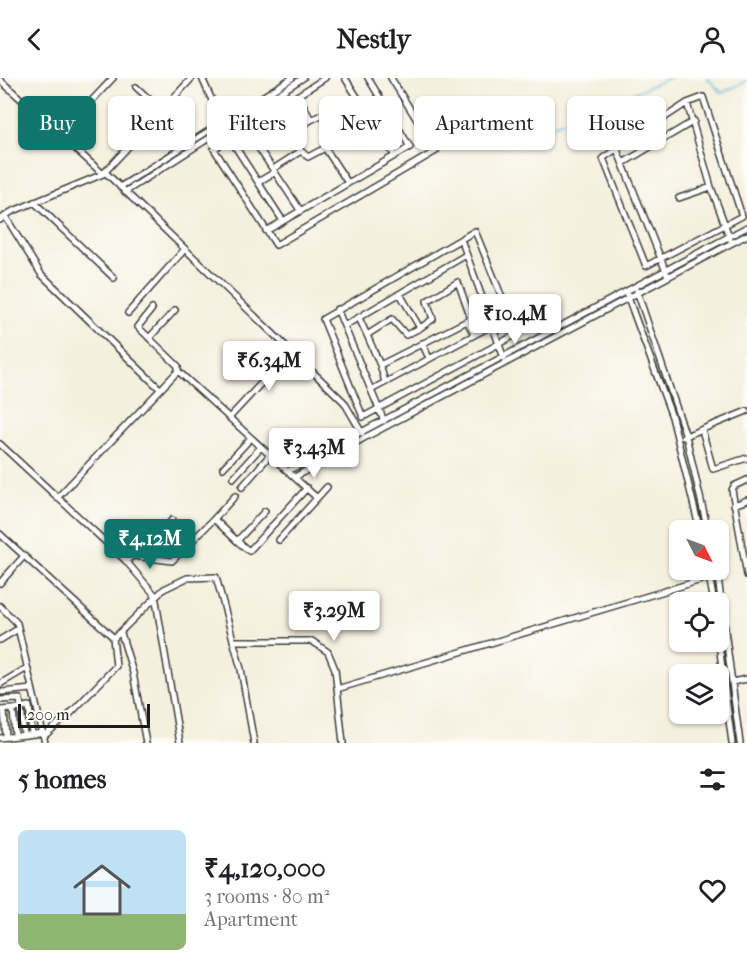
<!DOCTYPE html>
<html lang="en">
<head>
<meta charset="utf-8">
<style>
  body { margin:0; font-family:"IM FELL French Canon",serif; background:#f6f6f6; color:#202124; height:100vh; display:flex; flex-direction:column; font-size:22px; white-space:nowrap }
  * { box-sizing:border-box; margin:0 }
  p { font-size:20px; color:#757577 }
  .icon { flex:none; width:33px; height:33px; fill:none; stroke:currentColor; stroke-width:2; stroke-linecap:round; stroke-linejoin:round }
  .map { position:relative; height:665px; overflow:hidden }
  .panel { display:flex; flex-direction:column; background:#fff; flex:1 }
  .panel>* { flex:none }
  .hud { position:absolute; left:18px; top:18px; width:711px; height:54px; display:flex; gap:12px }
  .needle { width:39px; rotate:132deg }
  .fabs { position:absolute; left:669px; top:442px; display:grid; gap:12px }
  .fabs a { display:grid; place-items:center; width:60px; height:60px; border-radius:9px; background:#fff; box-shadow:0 2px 4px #0004; font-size:30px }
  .scale { position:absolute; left:18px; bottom:15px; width:132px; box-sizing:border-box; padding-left:6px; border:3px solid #1c1c1c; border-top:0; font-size:16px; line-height:21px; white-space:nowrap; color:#1c1c1c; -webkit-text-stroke:4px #fdfcf7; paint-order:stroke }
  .price { position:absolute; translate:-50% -51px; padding:0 14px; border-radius:6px; background:#fff; color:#222; font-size:20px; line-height:39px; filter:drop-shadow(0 2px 3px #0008) }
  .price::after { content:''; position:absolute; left:50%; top:36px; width:18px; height:14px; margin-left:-9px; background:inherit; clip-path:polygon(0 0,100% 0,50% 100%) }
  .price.selected { background:#0f766e; color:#fff }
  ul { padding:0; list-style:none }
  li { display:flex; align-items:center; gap:18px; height:150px; padding:0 18px }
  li+li { border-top:2px solid #e0e0e0 }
  li span { display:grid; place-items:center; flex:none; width:168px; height:120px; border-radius:9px; color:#555 }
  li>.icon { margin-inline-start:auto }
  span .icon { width:72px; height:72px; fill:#fffc; stroke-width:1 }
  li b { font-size:26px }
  h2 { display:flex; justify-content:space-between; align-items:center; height:72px; padding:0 18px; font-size:26px }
  .tag { padding:0 21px; border-radius:9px; background:#fff; box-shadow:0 2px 4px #0004; font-size:21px; line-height:54px }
  .tag.selected { background:#0f766e; color:#fff }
  header { display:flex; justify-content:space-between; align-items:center; height:78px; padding:0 18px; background:#fff; font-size:27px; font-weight:700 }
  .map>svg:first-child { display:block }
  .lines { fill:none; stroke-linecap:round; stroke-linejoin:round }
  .stream { stroke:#56b4d4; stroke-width:1.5 }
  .street-casing { stroke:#3c3c39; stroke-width:8 }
  .street { stroke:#fff; stroke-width:5 }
</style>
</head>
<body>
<header><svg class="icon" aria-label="back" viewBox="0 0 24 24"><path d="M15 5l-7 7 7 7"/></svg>Nestly<svg class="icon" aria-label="person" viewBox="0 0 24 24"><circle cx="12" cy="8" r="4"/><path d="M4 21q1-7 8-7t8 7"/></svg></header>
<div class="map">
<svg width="747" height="665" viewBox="0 0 747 665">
  <rect width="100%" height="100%" fill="#fdfcf7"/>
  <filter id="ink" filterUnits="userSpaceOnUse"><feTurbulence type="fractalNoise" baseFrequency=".0167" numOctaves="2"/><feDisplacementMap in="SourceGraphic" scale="12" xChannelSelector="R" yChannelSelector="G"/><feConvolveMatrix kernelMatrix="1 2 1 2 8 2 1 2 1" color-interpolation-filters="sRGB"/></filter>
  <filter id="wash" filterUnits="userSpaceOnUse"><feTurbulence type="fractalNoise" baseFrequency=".008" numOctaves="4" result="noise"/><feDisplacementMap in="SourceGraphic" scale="24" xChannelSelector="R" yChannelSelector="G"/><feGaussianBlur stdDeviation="1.35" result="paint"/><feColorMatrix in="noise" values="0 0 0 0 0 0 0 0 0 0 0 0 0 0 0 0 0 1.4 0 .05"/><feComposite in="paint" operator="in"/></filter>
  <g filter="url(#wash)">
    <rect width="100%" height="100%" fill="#f4f0de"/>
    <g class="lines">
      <!-- stream -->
      <path class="stream" d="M707,0L722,15L747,3
        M546,50L670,0"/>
    </g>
  </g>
  <g filter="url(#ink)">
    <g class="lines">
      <!-- street casing -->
      <g class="street-casing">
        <path id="street" d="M202,0L227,56L283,143
          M325,0L214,71L276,167L436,73L391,0
          M345,0L395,78
          M0,2L103,96
          M136,9L162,33
          M298,17L311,42L323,36L337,58L325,70L348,105
          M703,19L742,138L646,188L603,80L687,25Z
          M287,24L304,45
          M687,25L711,109L730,161
          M366,32L382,22
          M82,33L113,0
          M332,50L353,39
          M246,51L300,132
          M616,69L667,196
          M301,73L308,79L325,70
          M623,85L694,43
          M273,91L301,73L291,55L311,42
          M105,94L344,324L362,355
          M258,104L275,94
          M120,109L292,0
          M125,114L303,0
          M679,120L711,109
          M34,124L114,200
          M5,138L41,196L160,311
          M0,142L11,134L103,96L192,0
          M266,153L410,69L368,0
          M475,153L517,256L363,339L323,241Z
          M461,161L504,280
          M637,213L686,358L708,453
          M400,216L420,250L406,257L392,241L367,257L380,287L467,243L474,256
          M627,217L672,339L700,453
          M152,231L138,249L178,288V293
          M337,231L384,343
          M128,235L185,171
          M359,240L367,257
          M471,241L487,236
          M344,248L466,177
          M420,250L433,241L427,223L458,204L471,241L467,243
          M149,260L175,232
          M422,265L429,280
          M380,287L385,304
          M371,312L491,248
          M229,340L291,273
          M702,352L713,391L747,380
          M683,359L747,333
          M0,366L125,482L134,478L172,483L214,441L237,463L265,433
          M223,390L251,360
          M288,393L747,149
          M295,399L364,360L747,157
          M233,400L261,369
          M747,402L734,408L732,412L747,497
          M242,409L270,377
          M57,420L178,293L317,420
          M734,427L747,422
          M214,441L235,418
          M0,456L114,560L164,511L187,500L216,499L241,591L254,665
          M279,462L327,409
          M237,463L249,473L307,410
          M139,479L172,442
          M125,482L155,517L180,665
          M708,492L714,525
          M717,492L740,665
          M0,505L24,478
          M0,528L17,545L45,665
          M121,555L133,595L146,665
          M718,559L732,665
          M0,562L18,551
          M233,563H312L328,574L335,591L343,665
          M732,604L747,601
          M0,606L27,590
          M337,611L718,497
          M2,614L32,611
          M0,622L20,621L24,657
          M13,631L29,628L32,656
          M0,632L13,631L15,658
          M4,632L6,659
          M44,658L70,636L116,588L113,560
          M0,660L43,655"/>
      </g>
      <!-- street -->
      <use href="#street" class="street"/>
    </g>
  </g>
</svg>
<div class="fabs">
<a><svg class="needle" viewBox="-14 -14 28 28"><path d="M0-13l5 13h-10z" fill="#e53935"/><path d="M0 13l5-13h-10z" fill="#757577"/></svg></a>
<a><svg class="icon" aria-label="locate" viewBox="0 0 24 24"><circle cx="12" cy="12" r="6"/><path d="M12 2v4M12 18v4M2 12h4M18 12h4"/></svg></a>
<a><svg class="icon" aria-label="layers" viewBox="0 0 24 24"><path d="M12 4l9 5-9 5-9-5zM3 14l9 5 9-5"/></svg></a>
</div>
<div class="scale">200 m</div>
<b class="price" style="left:515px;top:267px">₹10.4M</b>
<b class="price" style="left:269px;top:314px">₹6.34M</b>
<b class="price" style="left:314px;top:401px">₹3.43M</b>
<b class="price selected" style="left:150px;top:492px">₹4.12M</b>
<b class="price" style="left:334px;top:564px">₹3.29M</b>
<div class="hud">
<a class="tag selected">Buy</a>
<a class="tag">Rent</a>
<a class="tag">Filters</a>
<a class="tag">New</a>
<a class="tag">Apartment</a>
<a class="tag">House</a>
</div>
</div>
<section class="panel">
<h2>5 homes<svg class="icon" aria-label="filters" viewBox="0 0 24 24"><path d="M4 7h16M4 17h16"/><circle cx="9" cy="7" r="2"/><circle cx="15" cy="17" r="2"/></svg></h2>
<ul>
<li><span style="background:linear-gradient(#bfe0f5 70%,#8fb573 0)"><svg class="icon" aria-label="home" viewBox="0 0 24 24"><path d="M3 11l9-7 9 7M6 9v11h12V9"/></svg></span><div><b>₹4,120,000</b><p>3 rooms · 80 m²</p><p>Apartment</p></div><svg class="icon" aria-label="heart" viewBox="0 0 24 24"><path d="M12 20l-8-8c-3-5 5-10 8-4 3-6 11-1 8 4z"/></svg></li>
</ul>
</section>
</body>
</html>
